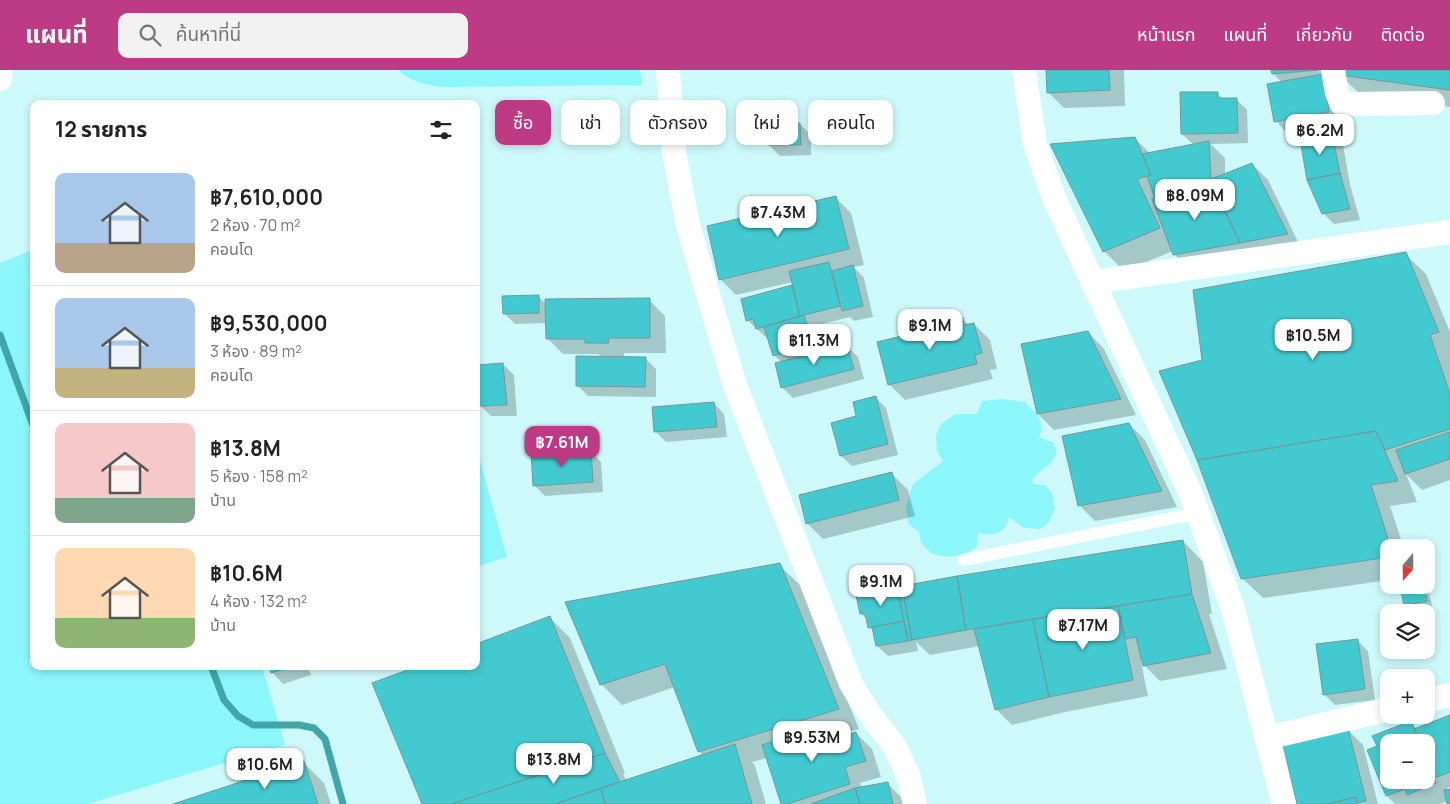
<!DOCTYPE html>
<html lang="th">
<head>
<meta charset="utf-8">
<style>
  body { margin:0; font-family:Manrope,"Noto Sans Thai",sans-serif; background:#f2f2f2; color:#222; height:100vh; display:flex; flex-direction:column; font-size:19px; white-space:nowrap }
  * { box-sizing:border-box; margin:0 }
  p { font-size:16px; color:#767676 }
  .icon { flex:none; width:28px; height:28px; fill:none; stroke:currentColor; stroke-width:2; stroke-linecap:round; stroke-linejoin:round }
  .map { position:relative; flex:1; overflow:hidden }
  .sheet { position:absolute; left:30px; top:30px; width:450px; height:570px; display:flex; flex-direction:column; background:#fff; border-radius:10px; box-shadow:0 2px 8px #0003 }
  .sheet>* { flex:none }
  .hud { position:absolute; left:495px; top:30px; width:475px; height:45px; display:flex; gap:10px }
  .needle { width:32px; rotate:200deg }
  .fabs { position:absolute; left:1380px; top:469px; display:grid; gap:10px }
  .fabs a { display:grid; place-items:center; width:55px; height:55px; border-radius:10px; background:#fff; box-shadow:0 2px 8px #0003; font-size:25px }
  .price { position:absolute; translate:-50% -42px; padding:0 11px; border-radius:10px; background:#fff; color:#222; font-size:16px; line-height:32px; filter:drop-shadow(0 1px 2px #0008) }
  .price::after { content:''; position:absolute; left:50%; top:30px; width:15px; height:11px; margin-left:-8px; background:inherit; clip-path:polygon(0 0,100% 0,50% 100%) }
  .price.current { background:#bc3b84; color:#fff }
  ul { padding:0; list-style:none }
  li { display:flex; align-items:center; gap:15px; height:125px; padding:0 25px }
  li+li { border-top:1px solid #e0e0e0 }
  li span { display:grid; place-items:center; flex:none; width:140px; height:100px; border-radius:10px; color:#555 }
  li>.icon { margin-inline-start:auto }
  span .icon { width:60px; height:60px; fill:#fffc; stroke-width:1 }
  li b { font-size:21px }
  h2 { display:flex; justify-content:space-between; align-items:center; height:60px; padding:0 25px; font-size:21px }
  .pill { padding:0 18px; border-radius:10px; background:#fff; box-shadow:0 2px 8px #0003; font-size:18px; line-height:45px }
  .pill.current { background:#bc3b84; color:#fff }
  header { display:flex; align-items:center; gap:30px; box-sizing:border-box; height:70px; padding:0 25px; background:#bc3b84; color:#fff }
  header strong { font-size:24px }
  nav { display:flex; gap:28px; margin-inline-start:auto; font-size:18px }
  .search { width:350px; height:45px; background:#f2f2f2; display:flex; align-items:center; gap:12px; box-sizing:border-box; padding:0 18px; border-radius:10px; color:#767676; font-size:19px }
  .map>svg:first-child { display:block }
  .green { fill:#8cf7fb }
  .shadow { fill:#0003; fill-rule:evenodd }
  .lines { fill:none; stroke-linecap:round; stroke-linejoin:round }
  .stream { stroke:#42a5aa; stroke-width:7 }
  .building { fill:#43cad0; stroke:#71999b }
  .lane { stroke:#fff; stroke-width:12 }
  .street { stroke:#fff; stroke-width:24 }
</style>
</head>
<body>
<header>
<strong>แผนที่</strong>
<div class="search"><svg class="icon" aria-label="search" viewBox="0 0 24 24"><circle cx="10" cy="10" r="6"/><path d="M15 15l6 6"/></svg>ค้นหาที่นี่</div>
<nav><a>หน้าแรก</a><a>แผนที่</a><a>เกี่ยวกับ</a><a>ติดต่อ</a></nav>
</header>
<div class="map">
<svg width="1450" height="734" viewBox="0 0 1450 734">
  <rect width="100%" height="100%" fill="#cef9fb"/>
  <!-- green -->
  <path class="green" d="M398,0H640L642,15L441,17C426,15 410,11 398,0Z
    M34,179V596H262L285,675L88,734H0V193Z
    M1002,329L1025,332C1037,345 1046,349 1039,368L1053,372L1057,384L1049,395L1041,400L1032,410L1034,414L1045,415L1052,423L1055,438L1049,452L1040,459L1024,458L1009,447C1006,465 993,466 978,463L977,477L965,484L949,487L932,484L921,473L919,462L908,453L906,437L913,414L943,391L937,381L936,365L941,354L955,344H977L982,331Z
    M476,376L507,487L476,497Z"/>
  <!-- shadow -->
  <path class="shadow" d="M1047,0H1124L1125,36L1064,38L1048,22Z
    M1273,0H1327L1333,16L1339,52L1286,62L1276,51L1282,13L1273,3Z
    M1450,0V37L1361,25L1340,5Z
    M1217,23L1223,29H1236L1247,40L1248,73L1211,74L1225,88V105L1252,94L1268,110L1302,180L1190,200L1174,184L1173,181L1124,201L1104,181L1134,68L1150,83L1194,75L1182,64Z
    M800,54L811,65V85L780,86L769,75Z
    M1332,64L1343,75L1350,115L1360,150L1334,154L1323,143Z
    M835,127L851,143L864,195L854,197L864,208L873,247L854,251L850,247L814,256L822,283L847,276L858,287L864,309L793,328L782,317V293L774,285L768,269L747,250L742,230L794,216L793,212L736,225L720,209Z
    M1405,184L1426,204L1450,262V410L1422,420L1406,404L1417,432L1390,436L1404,478H1389V510L1263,528L1242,508L1203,291Z
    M538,226L546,234L649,230L665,246L666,283H624V288H645L656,299V327L588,326L577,315L601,287L598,284H563L547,268V253L515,254L504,243Z
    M962,249L969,255L974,254L990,270L997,299L990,300L993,309L905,330L889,314Z
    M1088,262L1104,279L1136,345L1054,360L1038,344Z
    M503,294L514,305L517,346H491L480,335Z
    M875,327L886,338L898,385L852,396L841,386L858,347Z
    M714,333L724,344L727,367L666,372L655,361Z
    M1129,354L1145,370L1177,437L1095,451L1079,435Z
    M590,381L601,392L603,422L545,426L534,415Z
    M892,404L908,420L915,446L823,469L807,453Z
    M1183,471L1203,492L1212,544H1209L1227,599L1160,611L1141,592L1148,626L1065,642L1012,655L996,639L980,576L930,585L916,572L918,581L888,586L877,576L874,562L869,557L868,550L861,544L858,526Z
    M779,495L800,515L859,659L839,665L842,668L856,663L872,679L881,707L860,713L862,718L888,714L904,730L905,734H782L767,688L752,692L755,696L766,734H423L476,596L550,548L570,568L625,703L623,704L627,712L703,686L700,682L675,617L622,635L601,614Z
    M1412,515H1425L1428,518L1432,536L1411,540L1406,535Z
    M1357,570L1368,581L1375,630L1335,635L1324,624Z
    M270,596H308L311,605L283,614L273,603Z
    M1450,647V717L1447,718L1448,721L1450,720V734H1449L1448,731L1440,734H1395L1387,726L1378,677L1411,653L1417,659ZM1389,672H1426V710H1389Z
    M1347,659L1363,675L1378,734H1300Z
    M303,692L324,713L331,734H177Z"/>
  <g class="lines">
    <!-- stream -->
    <path class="stream" d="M0,265L34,358
      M211,596L224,630L238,646L253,655H299L314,658L325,669L343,734"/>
  </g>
  <!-- building -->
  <path class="building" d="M1046,0H1109L1110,20L1047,23Z
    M1271,0H1318L1272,4Z
    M1339,0H1450V20L1339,5Z
    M1323,4L1329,42L1274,52L1267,14Z
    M1180,22H1218V28H1237L1238,63L1181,64Z
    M767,53H800L801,75H768Z
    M1332,63L1340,103L1307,110L1300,69Z
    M1135,67L1151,105L1137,109L1160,158L1103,182L1050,74Z
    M1209,71L1211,109L1213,117L1155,129L1147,106L1151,105L1142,84Z
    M1252,93L1288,164L1240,173L1211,109Z
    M1340,103L1350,139L1322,144L1307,110Z
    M1213,117L1240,173L1173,185L1152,129Z
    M836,126L849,179L719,210L707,156Z
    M1406,182L1439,262L1430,265L1450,324V359L1385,380L1376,361L1197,390L1159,301L1202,290L1193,220Z
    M829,192L840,236L800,246L789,201Z
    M853,195L863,236L842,241L832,201Z
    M792,215L800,246L756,259L753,249L746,251L741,229Z
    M539,225V243L503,244L502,226Z
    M650,228V268H608L609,273H585V269H546L545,229Z
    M804,245L813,274L773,286L764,257Z
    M963,248L964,255L974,253L982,283L975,285L977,294L888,315L877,272L914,263L913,260Z
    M1088,261L1121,329L1037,344L1021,274Z
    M847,275L854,299L781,318L775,293Z
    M576,286L646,287L645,317L576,316Z
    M503,293L507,335L479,336L476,321V295Z
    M876,326L888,374L840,386L831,353L856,346L853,332Z
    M714,332L717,357L654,362L652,337Z
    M1129,353L1162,421L1078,436L1062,366Z
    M1376,361L1398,411L1371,415L1391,478H1389V487L1241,509L1197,390Z
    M1450,362V389L1405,404L1396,380Z
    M591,380L593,412L533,416L531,383Z
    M892,402L899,430L806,454L799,425Z
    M1183,470L1192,524L966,560L957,506Z
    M780,493L839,639L698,682L665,594L600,615L565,532Z
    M957,506L966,560L912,570L902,516Z
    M1406,515H1424L1427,531L1404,536L1400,516Z
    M902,516L912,570L908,571L897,517Z
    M897,517L904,551L868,558L865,543L860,544L856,525Z
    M1192,524L1211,583L1143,596L1136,567L1125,569L1118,536Z
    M1118,536L1133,610L1049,627L1033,549Z
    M550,546L605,683L451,734H422L372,613L418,596H476V574Z
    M1033,549L1049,627L995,640L974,559Z
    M904,551L908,571L876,576L872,557Z
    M1358,569L1365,619L1323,625L1316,574Z
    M269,596H294L271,603Z
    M1450,645V702L1434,708L1426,689V672H1420L1414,659Z
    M1411,651L1420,672H1389V710H1426V689L1436,713L1407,725L1405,719L1386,726L1367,680L1377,676L1372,666Z
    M830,654L834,669L856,662L866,691L845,697L850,714L787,734H781L762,675Z
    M1348,658L1366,731L1357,733L1355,727L1327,734H1297L1283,674Z
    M735,674L752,734H605L601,718Z
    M605,683L620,712L555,734H451Z
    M304,691L318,734H173Z
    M888,712L893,734H860L855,718Z
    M601,718L605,734H555Z
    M855,718L860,734H811Z
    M1450,719V734H1447L1444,720Z
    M1355,727L1357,734H1327Z"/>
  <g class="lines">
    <!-- lane -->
    <path class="lane" d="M964,490L1198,443"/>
    <!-- street -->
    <path class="street" d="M668,0L674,82L688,155L708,224L735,315L851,614L869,643L895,677L908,705L915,734
      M1024,0L1035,74L1055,130L1190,422L1233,539L1284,734
      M1333,0L1337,23L1342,34L1433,33
      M0,9L1,0
      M1092,212L1450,162
      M1426,631L1450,625
      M1267,668L1389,639"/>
  </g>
</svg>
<div class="fabs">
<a><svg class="needle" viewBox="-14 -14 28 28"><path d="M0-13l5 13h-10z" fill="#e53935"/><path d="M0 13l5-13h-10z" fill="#767676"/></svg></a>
<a><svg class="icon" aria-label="layers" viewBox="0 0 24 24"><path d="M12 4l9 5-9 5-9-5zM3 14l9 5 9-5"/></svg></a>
<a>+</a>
<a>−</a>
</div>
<b class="price" style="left:1320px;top:86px">฿6.2M</b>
<b class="price" style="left:1195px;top:151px">฿8.09M</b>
<b class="price" style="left:778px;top:168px">฿7.43M</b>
<b class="price" style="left:930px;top:281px">฿9.1M</b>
<b class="price" style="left:1313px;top:291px">฿10.5M</b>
<b class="price" style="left:814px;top:296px">฿11.3M</b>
<b class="price current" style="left:562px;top:398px">฿7.61M</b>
<b class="price" style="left:881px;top:537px">฿9.1M</b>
<b class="price" style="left:1083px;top:581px">฿7.17M</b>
<b class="price" style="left:812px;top:693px">฿9.53M</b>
<b class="price" style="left:554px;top:715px">฿13.8M</b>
<b class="price" style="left:265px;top:720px">฿10.6M</b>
<div class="hud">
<a class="pill current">ซื้อ</a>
<a class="pill">เช่า</a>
<a class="pill">ตัวกรอง</a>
<a class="pill">ใหม่</a>
<a class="pill">คอนโด</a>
</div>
<section class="sheet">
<h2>12 รายการ<svg class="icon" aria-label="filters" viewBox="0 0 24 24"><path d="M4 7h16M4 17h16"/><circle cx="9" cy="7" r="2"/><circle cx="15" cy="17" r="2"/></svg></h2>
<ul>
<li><span style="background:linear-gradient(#a9c7e8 70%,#b9a48a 0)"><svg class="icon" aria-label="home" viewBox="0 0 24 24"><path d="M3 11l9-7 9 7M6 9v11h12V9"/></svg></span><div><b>฿7,610,000</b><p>2 ห้อง · 70 m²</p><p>คอนโด</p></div></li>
<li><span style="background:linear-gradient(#a9c7e8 70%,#c2b280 0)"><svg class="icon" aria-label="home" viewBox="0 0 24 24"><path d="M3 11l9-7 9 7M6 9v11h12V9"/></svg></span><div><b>฿9,530,000</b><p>3 ห้อง · 89 m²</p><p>คอนโด</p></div></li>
<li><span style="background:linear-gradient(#f6c9c9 75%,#7fa58c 0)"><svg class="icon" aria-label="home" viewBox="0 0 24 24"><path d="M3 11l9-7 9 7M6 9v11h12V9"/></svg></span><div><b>฿13.8M</b><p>5 ห้อง · 158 m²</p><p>บ้าน</p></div></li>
<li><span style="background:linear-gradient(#ffd9b3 70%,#8fb573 0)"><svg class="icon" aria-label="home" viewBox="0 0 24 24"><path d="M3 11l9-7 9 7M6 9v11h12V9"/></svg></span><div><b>฿10.6M</b><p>4 ห้อง · 132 m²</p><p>บ้าน</p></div></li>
</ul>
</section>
</div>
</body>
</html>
